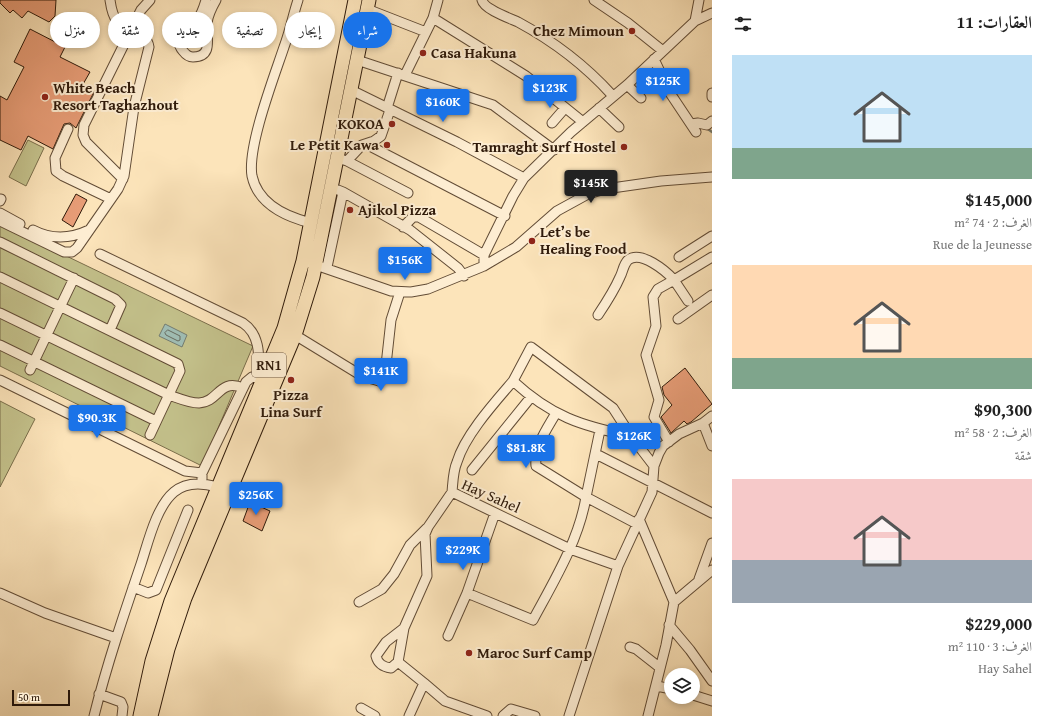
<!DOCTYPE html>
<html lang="ar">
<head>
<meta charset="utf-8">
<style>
  body { margin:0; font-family:"Gentium Book Plus",Amiri,serif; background:#f6f6f6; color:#222; direction:rtl; height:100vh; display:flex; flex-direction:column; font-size:15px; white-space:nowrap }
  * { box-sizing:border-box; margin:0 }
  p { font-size:13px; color:#767676 }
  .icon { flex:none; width:22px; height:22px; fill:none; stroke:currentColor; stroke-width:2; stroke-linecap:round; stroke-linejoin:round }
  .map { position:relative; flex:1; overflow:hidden; direction:ltr }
  .drawer { display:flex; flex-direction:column; background:#fff; width:340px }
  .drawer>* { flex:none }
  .guide { position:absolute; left:12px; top:12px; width:380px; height:36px; direction:rtl; display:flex; gap:8px }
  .controls { position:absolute; left:664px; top:668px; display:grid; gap:8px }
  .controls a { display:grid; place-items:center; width:36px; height:36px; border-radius:50%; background:#fff; box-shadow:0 2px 6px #0003; font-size:20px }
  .scale { position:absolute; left:12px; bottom:10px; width:58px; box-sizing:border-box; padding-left:4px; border:2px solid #2f1a0a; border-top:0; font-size:11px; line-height:14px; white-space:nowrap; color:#2f1a0a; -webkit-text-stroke:3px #fdedd2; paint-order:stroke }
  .price { position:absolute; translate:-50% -34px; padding:0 9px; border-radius:4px; background:#1a73e8; color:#fff; font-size:13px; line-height:26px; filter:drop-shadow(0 1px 2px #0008) }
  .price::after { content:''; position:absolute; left:50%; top:24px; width:12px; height:9px; margin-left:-6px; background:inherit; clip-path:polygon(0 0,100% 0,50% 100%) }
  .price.active { background:#222; color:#fff }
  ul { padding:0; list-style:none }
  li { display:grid; align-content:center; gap:8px; height:212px; padding:0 20px }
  li span { display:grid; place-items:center; height:124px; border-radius:0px; color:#555 }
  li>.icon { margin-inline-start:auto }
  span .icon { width:72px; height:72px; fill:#fffc; stroke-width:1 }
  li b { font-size:17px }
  h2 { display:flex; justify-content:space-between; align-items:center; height:48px; padding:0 20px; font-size:17px }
  .chip { padding:0 14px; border-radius:18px; background:#fff; box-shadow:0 2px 6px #0003; font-size:14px; line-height:36px }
  .chip.active { background:#1a73e8; color:#fff }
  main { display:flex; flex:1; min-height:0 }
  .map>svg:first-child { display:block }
  .green { fill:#c4c28c; stroke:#7a6e4b }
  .water { fill:#a0beb5; stroke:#737c71 }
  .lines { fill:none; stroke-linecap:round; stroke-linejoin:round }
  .shore { stroke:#686c60; stroke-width:1 }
  .stream { stroke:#737c71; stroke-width:2.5 }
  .building { fill:#e89d77; stroke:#2f1a0a }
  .minor-casing { stroke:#624c36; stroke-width:11 }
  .highway-casing { stroke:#2f1a0a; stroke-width:15 }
  .minor { stroke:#fdedd2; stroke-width:9 }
  .highway { stroke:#fce4ba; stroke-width:13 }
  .poi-dot { fill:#8f2418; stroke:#fdedd2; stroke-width:1.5 }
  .labels { text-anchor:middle; stroke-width:4; stroke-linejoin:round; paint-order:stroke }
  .shield { fill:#fdedd2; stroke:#6d5946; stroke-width:1 }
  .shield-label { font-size:14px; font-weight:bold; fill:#2f1a0a }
  .poi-label { font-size:15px; font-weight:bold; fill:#2f1a0a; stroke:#fdedd2; text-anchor:start }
  .street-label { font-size:15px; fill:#2f1a0a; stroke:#fdedd2 }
</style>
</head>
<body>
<main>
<section class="drawer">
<h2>العقارات: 11<svg class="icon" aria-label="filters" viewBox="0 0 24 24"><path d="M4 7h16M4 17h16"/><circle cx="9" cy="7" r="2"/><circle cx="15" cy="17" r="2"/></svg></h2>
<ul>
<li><span style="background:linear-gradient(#bfe0f5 75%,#7fa58c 0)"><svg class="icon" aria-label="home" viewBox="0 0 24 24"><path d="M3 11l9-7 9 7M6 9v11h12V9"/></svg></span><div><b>$145,000</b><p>الغرف: 2 · 74 m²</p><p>Rue de la Jeunesse</p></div></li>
<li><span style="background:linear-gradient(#ffd9b3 75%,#7fa58c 0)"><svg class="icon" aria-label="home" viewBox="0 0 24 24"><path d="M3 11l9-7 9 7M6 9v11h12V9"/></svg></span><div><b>$90,300</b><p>الغرف: 2 · 58 m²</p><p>شقة</p></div></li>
<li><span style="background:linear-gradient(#f6c9c9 65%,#9aa5b1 0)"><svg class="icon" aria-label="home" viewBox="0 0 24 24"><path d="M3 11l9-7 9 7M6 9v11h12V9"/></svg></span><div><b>$229,000</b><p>الغرف: 3 · 110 m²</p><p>Hay Sahel</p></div></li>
</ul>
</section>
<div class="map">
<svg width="712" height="716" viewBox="0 0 712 716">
  <rect width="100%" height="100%" fill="#fce4ba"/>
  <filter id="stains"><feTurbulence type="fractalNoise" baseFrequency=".005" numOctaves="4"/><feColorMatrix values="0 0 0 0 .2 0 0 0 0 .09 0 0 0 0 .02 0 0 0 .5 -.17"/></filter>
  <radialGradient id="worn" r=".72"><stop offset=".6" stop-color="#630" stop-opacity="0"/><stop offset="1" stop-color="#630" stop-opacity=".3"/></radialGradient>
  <!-- green -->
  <path class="green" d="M28,140L44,148L26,186L9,177Z
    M0,224L253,346L202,466L0,366Z
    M0,401L35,419L0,487Z"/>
  <!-- water -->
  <path class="water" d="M165,324L187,335L182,347L159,336Z"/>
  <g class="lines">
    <!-- shore -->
    <path class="shore" d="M168,330L180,336V340L178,341L166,335L165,333Z"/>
    <!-- stream -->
    <path class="stream" d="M708,129L712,132"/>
  </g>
  <!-- building -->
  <path class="building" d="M0,0H56L55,16L49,22L28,11L22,18L13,10L10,13L0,3Z
    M30,29L65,47L60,57L90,72L82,86L94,92L76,128L70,123L64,124L53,149L28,136L21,150L0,140V96L7,100L24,67L14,62Z
    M76,194L87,200L73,227L62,220Z
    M685,368L712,404L691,422L687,424L684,421L671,433L661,417L672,405L664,395L662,387Z
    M250,502L270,511L262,531L243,521Z"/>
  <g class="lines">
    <!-- minor casing -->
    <g class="minor-casing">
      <path id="minor" d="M206,0C204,7 202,14 197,20C190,29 171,37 183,51C186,55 189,57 193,57C215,57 205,35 207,23C208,15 212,7 216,0
        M298,0C293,15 290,31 284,47C274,77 247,147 252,176C258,204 287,217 311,223
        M482,0C484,9 509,18 518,22C555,42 584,64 612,95
        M594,0L628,23L663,51
        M367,9L426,32
        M433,18L526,76L583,122
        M695,21L699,0
        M654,59L670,93L696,132
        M357,60L493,105L554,150
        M405,75L433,18L438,0
        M627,85L641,98
        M351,90L457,142L524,178
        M712,93V97
        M387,108L398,73
        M599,108L619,127
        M552,123L565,108
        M691,124L698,123L707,125L712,121
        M68,129L55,158L56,171L63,176L111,199
        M366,144L505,216
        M337,158L347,161L362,145L374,141L381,136L390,110
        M347,161L408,193
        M123,179L86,142L83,135L84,125L141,10L150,0
        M343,192L410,230L458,268L464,276
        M0,201L1,199
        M0,213L20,224
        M0,221L64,252H72L77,248L118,189L124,176L134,107L149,47C147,32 126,31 117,21C112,15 111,7 110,0
        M403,227L413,217H419L484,255
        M33,230C52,240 70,239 89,230
        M0,242L115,299L121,305L110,330
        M100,254L243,323C261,335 259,358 259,377
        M679,257L712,236
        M310,263L391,291L411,292L428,289L484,266L516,247L557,211L588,194L605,189L661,181L712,177
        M484,266V255L513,196L524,178L571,132L627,85L695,21L712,13
        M327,267L343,192L338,190
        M0,277L178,364L180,371L150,435
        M688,301L674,280L712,257
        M0,313L169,395C178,398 189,403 199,403C219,402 219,378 243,388
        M598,315C606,303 614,291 620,277C623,272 623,265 628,260C641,250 666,271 674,280L658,289L653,297L656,326L646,355L659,400L654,417L669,442
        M678,319L712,295
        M295,335L362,376L379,381L383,379L385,374L391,320L400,292
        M0,345L156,421
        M531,347L613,408L631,436C581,426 551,416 513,381Z
        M30,370L74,278
        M0,380L185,471L202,473
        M556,413C547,429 534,446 536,466L586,497L600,430
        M712,416L703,423L712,446
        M631,436L654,466
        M596,454L712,513
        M472,470L531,397
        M202,479V473L246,382L252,377L264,379
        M452,492C453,482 453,471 457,462C465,435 495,402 513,381
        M639,519L674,602L666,645L648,716
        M699,579L712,543
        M133,587L148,593L156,590L188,510
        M0,593L45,613L116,638
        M467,593L533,620C554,581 579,540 586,497L637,524
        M359,602L382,589L394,574L410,545L427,528
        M674,602L712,570
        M669,625L690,650L712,681
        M448,636L467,593L495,513
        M630,647L636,649L659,667
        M398,662L391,668C383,667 378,664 376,656L386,642L404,628
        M424,683L445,701L487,716
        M657,686L671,689
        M99,694L121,702L123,707L122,716
        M693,695L712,701
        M361,708L375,716
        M94,716C107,664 124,614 141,564C148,543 156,507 174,492C186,482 203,483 217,487
        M409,716L424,683L398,662L404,628L427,576L425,534L428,527L452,492L570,549L618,566
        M503,716L511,709L535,716
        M569,716L618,566L652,492L654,466L659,453L663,446L679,434L703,423"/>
    </g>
    <!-- highway casing -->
    <g class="highway-casing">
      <path id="highway" d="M140,716L152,661L171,601L284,328L303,261L355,0
        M151,716L168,649L185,598L295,335L313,277L369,0"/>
    </g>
    <!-- minor -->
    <use href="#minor" class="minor"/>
    <!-- highway -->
    <use href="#highway" class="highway"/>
  </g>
  <!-- markers -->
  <g class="poi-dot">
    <circle cx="632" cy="31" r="4"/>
    <circle cx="423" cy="53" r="4"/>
    <circle cx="45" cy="97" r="4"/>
    <circle cx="392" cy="124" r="4"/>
    <circle cx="387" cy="145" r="4"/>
    <circle cx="624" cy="147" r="4"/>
    <circle cx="350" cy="210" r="4"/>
    <circle cx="532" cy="241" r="4"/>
    <circle cx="291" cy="380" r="4"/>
    <circle cx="469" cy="653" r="4"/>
  </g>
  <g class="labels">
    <!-- shield labels -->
    <rect class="shield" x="252" y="353" width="34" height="24" rx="3"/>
    <g class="shield-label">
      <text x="269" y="370">RN1</text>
    </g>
    <!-- poi labels -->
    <g class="poi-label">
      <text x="624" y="36" text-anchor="end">Chez Mimoun</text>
      <text x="431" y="58">Casa Hakuna</text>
      <text x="53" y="93">White Beach<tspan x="53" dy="17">Resort Taghazhout</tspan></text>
      <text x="384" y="129" text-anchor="end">KOKOA</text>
      <text x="379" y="150" text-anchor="end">Le Petit Kawa</text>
      <text x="616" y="152" text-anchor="end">Tamraght Surf Hostel</text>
      <text x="358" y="215">Ajikol Pizza</text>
      <text x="540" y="237">Let’s be<tspan x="540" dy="17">Healing Food</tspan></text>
      <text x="291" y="400" text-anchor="middle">Pizza<tspan x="291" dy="17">Lina Surf</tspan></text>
      <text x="477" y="658">Maroc Surf Camp</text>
    </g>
    <!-- street labels -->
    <g class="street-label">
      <text transform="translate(491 496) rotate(24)" y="5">Hay Sahel</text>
    </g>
  </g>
  <rect width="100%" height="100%" filter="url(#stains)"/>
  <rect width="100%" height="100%" fill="url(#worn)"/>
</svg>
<div class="controls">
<a><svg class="icon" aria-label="layers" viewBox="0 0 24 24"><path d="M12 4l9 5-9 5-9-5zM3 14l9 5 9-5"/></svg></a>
</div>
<div class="scale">50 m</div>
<b class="price" style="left:663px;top:102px">$125K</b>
<b class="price" style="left:550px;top:109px">$123K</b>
<b class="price" style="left:443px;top:123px">$160K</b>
<b class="price active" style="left:591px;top:204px">$145K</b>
<b class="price" style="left:405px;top:281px">$156K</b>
<b class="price" style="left:381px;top:392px">$141K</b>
<b class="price" style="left:97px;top:439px">$90.3K</b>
<b class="price" style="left:634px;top:457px">$126K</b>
<b class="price" style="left:526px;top:469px">$81.8K</b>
<b class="price" style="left:256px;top:516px">$256K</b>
<b class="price" style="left:463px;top:571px">$229K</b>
<div class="guide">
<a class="chip active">شراء</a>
<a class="chip">إيجار</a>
<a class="chip">تصفية</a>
<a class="chip">جديد</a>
<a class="chip">شقة</a>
<a class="chip">منزل</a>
</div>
</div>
</main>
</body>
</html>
